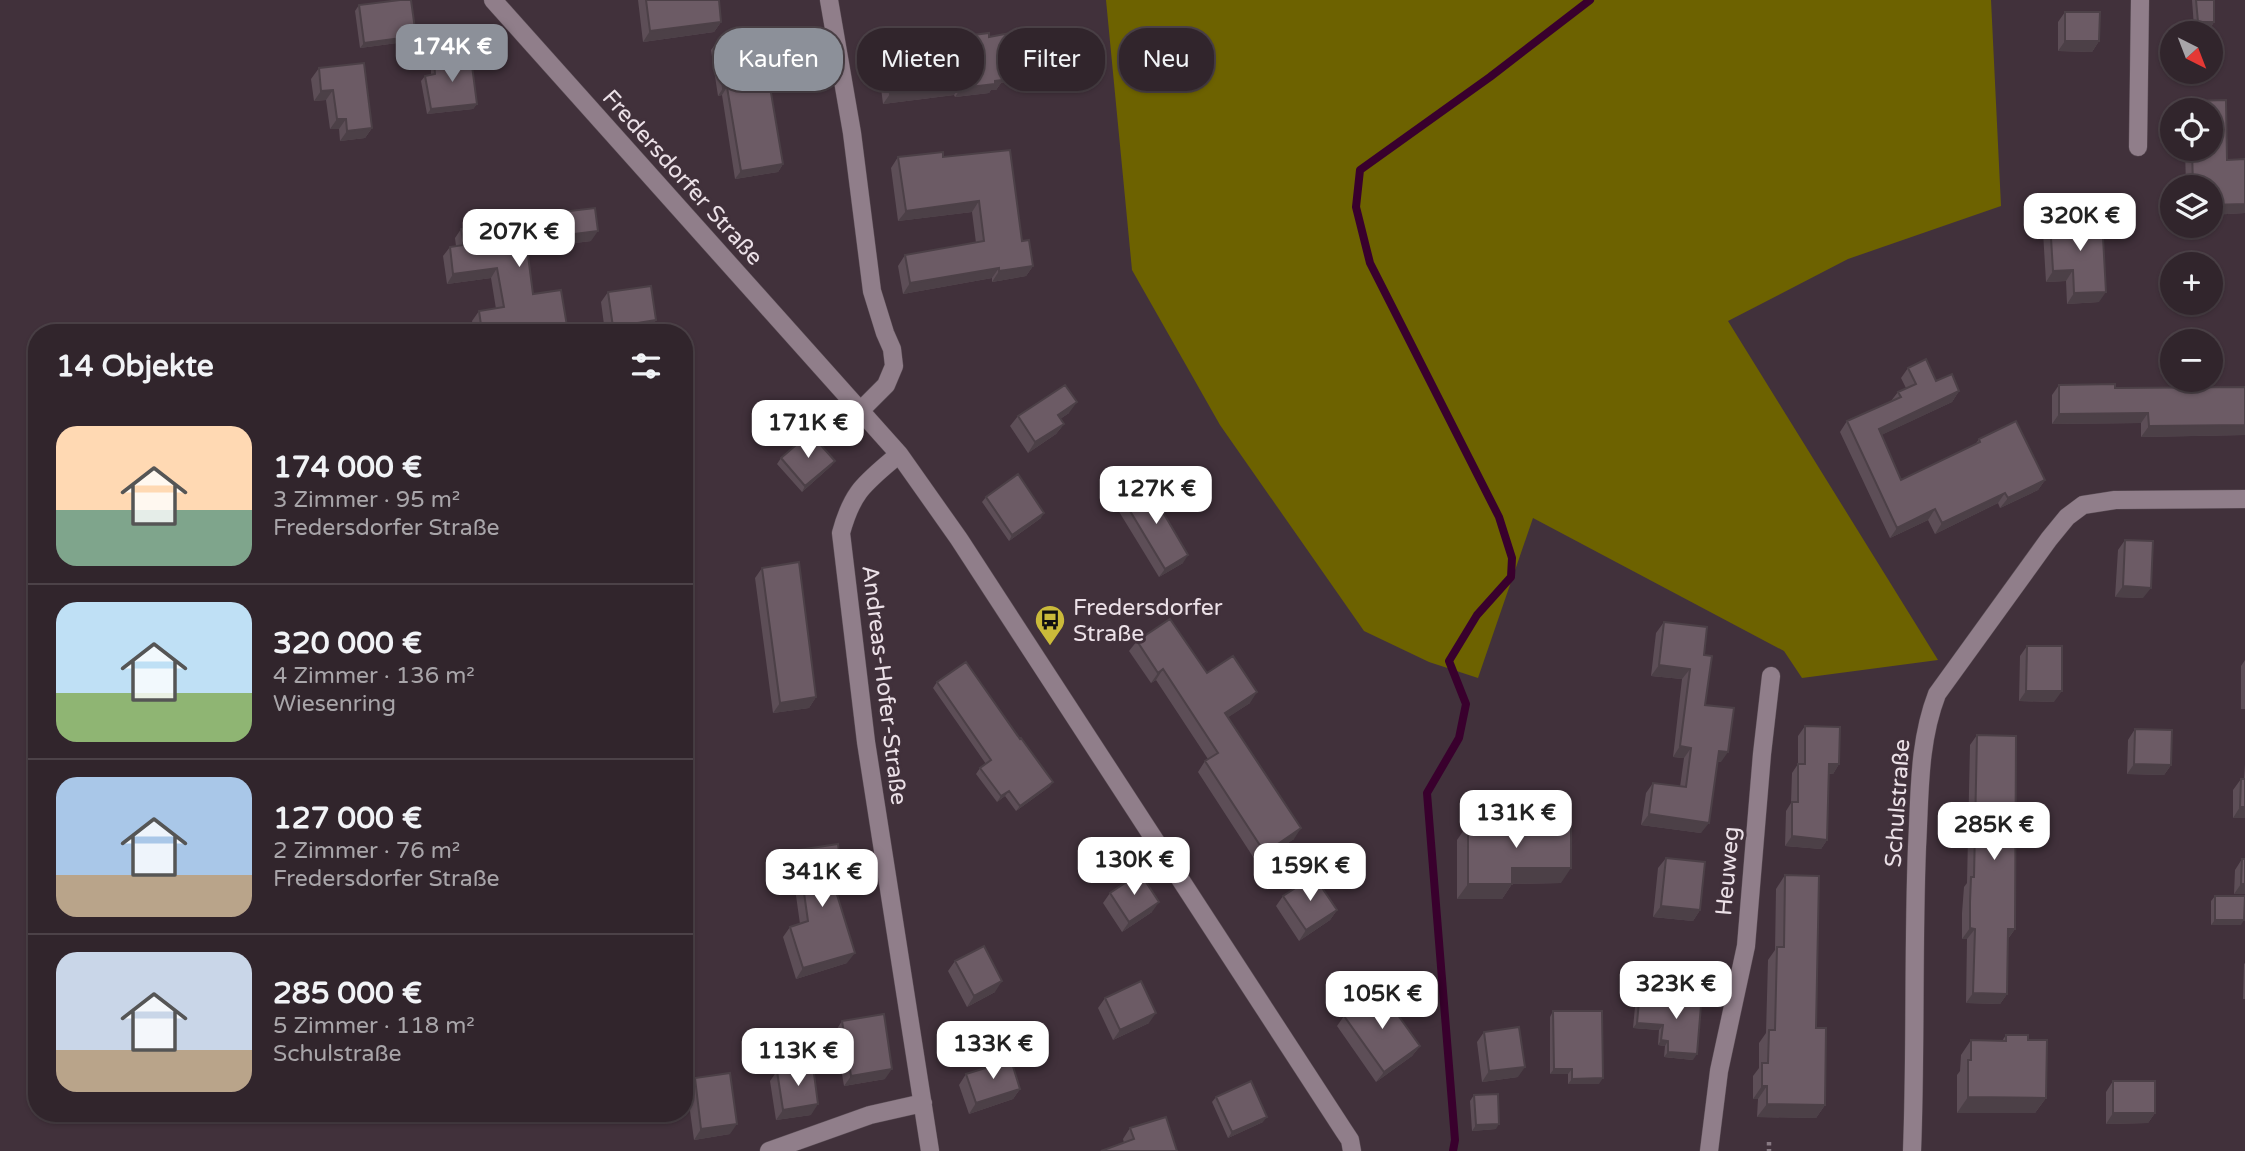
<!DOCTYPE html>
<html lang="de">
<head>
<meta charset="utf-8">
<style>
  body { margin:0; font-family:"Varela Round",sans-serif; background:#392d34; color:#f1f3f6; height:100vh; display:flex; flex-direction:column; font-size:26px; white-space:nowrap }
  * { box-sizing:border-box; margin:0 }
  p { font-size:23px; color:#a8a5a9 }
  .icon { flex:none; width:38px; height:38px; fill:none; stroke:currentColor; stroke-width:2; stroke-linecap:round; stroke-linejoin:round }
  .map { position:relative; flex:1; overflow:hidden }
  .side { position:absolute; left:28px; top:324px; width:665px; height:798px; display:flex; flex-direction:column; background:#31252c; border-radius:28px; box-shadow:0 2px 5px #0004,0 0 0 2px #4c4248 }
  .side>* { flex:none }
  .guide { position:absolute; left:714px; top:28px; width:665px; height:63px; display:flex; gap:14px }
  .needle { width:46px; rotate:138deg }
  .buttons { position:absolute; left:2160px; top:21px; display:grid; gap:14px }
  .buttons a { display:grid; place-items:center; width:63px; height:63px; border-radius:50%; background:#31252c; box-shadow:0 2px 5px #0004,0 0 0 2px #4c4248; font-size:35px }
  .price { position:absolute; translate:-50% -60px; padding:0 16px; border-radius:14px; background:#fff; color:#222; font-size:23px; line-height:46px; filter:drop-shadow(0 2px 4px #0008) }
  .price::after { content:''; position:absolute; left:50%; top:42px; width:21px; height:16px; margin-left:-10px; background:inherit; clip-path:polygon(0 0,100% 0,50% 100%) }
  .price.current { background:#8c9099; color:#fff }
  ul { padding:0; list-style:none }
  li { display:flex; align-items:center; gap:21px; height:175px; padding:0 28px }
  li+li { border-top:2px solid #4c4248 }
  li span { display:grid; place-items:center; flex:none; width:196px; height:140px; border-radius:21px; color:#555 }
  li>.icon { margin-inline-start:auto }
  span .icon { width:84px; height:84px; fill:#fffc; stroke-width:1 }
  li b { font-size:30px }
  h2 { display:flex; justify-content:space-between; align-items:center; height:84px; padding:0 28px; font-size:30px }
  .pill { padding:0 24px; border-radius:28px; background:#31252c; box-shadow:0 2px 5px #0004,0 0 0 2px #4c4248; font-size:24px; line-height:63px }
  .pill.current { background:#8c9099; color:#fff }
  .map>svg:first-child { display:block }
  .forest { fill:#6d6200 }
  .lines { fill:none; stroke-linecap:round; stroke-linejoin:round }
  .stream { stroke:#39002d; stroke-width:8 }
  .minor-casing { stroke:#5a4d55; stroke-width:19 }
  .path { stroke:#877982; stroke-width:4.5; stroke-dasharray:3.5 3.5; stroke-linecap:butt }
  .minor { stroke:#907e8a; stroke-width:18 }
  .wall { fill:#5d4e57 }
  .shaded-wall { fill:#4c4047 }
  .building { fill:#6c5b65; stroke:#4c4047; stroke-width:2 }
  .labels { text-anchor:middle; stroke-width:6; stroke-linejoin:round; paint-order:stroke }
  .street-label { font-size:23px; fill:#ebe0e7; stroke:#41313b }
  .poi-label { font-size:23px; fill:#ebe0e7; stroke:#41313b; text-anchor:start }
</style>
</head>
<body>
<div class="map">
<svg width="2245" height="1151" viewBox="0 0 2245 1151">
  <rect width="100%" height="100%" fill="#41313b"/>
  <!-- forest -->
  <path class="forest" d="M1106,0H1991L2001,206L1848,259L1728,321L1938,660L1802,678L1784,651L1533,518L1478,678L1429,662L1364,631L1220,425L1132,270Z"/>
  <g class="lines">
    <!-- stream -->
    <path class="stream" d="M1453,1151L1455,1140L1427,793L1459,738L1466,704L1449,661L1477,615L1511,577L1512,558L1499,517L1370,263L1356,207L1360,170L1490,77L1590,0"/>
    <!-- minor casing -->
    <g class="minor-casing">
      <path id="minor" d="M493,0L899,454L959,539L1344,1131L1350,1140L1352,1151
        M829,0L852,133L872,291L885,333L892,349L894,366L886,385L860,411
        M2138,147L2140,0
        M899,454C866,483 853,489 841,533L866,742L930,1151
        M769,1151L870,1115L923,1103
        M1709,1151L1719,1071L1746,946L1762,754L1771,676
        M1912,1151C1916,1050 1913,948 1917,847C1920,795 1918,743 1937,694L2049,539L2067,517L2083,505L2115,500L2245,499"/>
    </g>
    <!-- path -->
    <path class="path" d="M1769,1142V1151"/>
    <!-- minor -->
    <use href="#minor" class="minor"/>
  </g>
  <!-- wall -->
  <path class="wall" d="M638,0H719L721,22L714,32L643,42Z
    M2192,0H2214V22L2211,27H2194Z
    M359,5L412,41L360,48L355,11Z
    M2065,12L2099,41L2092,52L2058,51V22Z
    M989,37L1035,77L1001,83L996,90H991L989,93L955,97L954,95L883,104L877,55L884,46Z
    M717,42L778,80L773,88H770L783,164L778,172L735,179L722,95L718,96L711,50Z
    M434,62L477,104L473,109L427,114L421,81L425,76L431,75V67Z
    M319,68L372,128L365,138L340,141L339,129H330L326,100L314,101L311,79Z
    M2226,100L2227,160L2245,159V213L2210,215V187H2186L2185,149H2210V110H2184L2191,101Z
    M898,157H943L1022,241L1033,266L1026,276L992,282V278L903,294L898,266L905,255L976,243L972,212L898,221L891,168Z
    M561,212L591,241L527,249L533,294L568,332H474L472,321L479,311L496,309L491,278L447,284L443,256L450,247L456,246L455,238L461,229L559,215Z
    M2050,221L2099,302L2067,304L2066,281L2046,282L2043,232Z
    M608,292L656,320L649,331L637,332H605L601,302Z
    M1908,368L1959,391L1952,402L1881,435L1901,480L1975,445L1979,439L2045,480L2038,490L2000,508L1998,503L1935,534L1928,520L1890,538L1840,432L1847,421L1891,401L1898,392L1906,388L1901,378Z
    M2059,385L2115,388L2245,387V435L2141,437V423L2052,424V395Z
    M1069,413L1060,419L1064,424L1056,434L1028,453L1010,426L1018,416Z
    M781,458L835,461L831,466L802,492L777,464Z
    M986,497L1041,518L1009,541L982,502Z
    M1124,501L1161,510L1183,563L1159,577L1118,510Z
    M2125,540L2143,598L2115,597L2118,550Z
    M762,568L816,697L809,708L773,713L755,578Z
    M1664,622L1704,655L1705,705L1721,762H1718L1701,833L1641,825L1646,793L1653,783L1680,787L1684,758L1673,757L1682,679L1651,676L1656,633Z
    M1137,641L1207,673L1250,703L1228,717L1294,839L1257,863L1198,772L1205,761L1208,759L1156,680L1151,683L1129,651Z
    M2027,646L2054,702L2019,701L2020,656Z
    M2245,660V709H2241V666Z
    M937,682L1020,739L1053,782L1049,787L1016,811L1005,796L997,802L976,774L980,768L986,764L933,688Z
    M1805,726L1839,764L1833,774H1829L1827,840L1821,849L1785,846L1786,811L1791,803L1792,773L1798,764V736Z
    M2135,729L2171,765L2164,775L2127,774L2128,740Z
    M1977,735L2015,929L2008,939L2007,994L2000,1004L1966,1003L1967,939H1962V913L1964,887L1967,883L1970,745Z
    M2245,764V818H2233V790L2241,779H2244Z
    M1468,824L1561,883L1512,884L1502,899H1457V840Z
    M798,850L843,884L837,893L847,963L796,979L783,937L790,927L800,924L791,860Z
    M1666,858L1700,910L1693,921L1653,917L1658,868Z
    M2242,859H2245V894H2234L2235,870Z
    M1785,875L1816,1028L1825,1105L1816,1118L1757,1117L1758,1099H1753V1076L1759,1068V1043L1766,1033L1768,960L1775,950L1776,889Z
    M1110,893L1152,912L1122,932L1103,903Z
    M1283,896L1337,910L1330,920L1299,941L1276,906Z
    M2215,896L2241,925H2211V901Z
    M955,961L995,992L967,1007L948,971Z
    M2245,963V999H2243L2244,964Z
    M1681,991L1693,1060L1664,1057L1665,1046L1658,1045L1659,1030L1633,1028L1635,1007L1639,1001L1677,1005V997Z
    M1105,998L1149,1023L1113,1040L1098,1008Z
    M1553,1011L1599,1084H1568V1074H1550V1017Z
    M1344,1016L1420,1046L1412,1056L1376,1082L1337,1026Z
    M842,1021L885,1079L844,1086L835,1032Z
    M1484,1032L1518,1077L1482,1082L1477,1042Z
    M2006,1035L2028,1040L2046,1098L2035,1113H1957V1075L1960,1071L1961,1055L1971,1040L2002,1041Z
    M777,1071L811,1115L776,1120L770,1081Z
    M966,1074L1020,1089L1013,1099L969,1114L959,1085Z
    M695,1078L730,1134L694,1140L687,1089Z
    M2113,1081L2155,1113L2148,1123L2106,1124V1092Z
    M1474,1095L1496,1129L1472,1131L1470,1101Z
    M1216,1097L1263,1122L1228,1138L1212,1102Z
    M1130,1128L1177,1151L1124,1143L1123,1139Z"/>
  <!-- shaded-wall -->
  <path class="shaded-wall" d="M721,22L714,32L643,42L650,31Z
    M2198,22H2214L2211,27H2194Z
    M416,36L412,41L360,48L364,43Z
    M2065,41H2099L2092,52L2058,51Z
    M1042,68L1035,77L1001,83L996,90H991L989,93L955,97L961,88L1002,74Z
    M778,80L773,88L764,89L769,81Z
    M961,85L954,95L883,104L890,94Z
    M727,87L722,95L718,96L723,88Z
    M333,90L326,100L314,101L321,91Z
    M477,104L473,109L427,114L431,109Z
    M337,119H346L339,129H330Z
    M372,128L365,138L340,141L347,131Z
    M783,164L778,172L735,179L741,171Z
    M979,201L972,212L898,221L906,211Z
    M2245,204V213L2210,215V205Z
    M598,231L591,241L519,250L526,240Z
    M1033,266L1026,276L992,282L999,271Z
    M497,268L491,278L447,284L453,274Z
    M999,268L992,278L903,294L910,283Z
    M2073,270L2066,281L2046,282L2053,271Z
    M2106,292L2099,302L2067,304L2074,293Z
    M656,320L649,331L637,332H609L613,327Z
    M507,329L505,332H486Z
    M1959,391L1952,402L1871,440L1879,429Z
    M1077,402L1069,413L1051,425L1058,415Z
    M2148,413L2141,423L2052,424L2059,414Z
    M1064,424L1056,434L1028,453L1035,442Z
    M2245,425V435L2141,437L2149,426Z
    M835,461L831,466L802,492L805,486Z
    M2045,480L2038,490L2000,508L2008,498Z
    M2005,493L1998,503L1935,534L1942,523Z
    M1935,509L1928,520L1890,538L1897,528Z
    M1044,513L1041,518L1009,541L1012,535Z
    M1188,555L1183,563L1159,577L1165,569Z
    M2123,586L2151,588L2143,598L2115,597Z
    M1659,665L1690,669L1682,679L1651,676Z
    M1163,669L1156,680L1151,683L1158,673Z
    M2026,691H2062L2054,702L2019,701Z
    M1257,692L1250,703L1218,724L1225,713Z
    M816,697L809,708L773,713L780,703Z
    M1680,746L1691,748L1684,758L1673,757Z
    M1719,751L1728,752L1721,762L1712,761Z
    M1829,764H1839L1833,774L1822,773Z
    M2134,764L2171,765L2164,775L2127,774Z
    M1053,782L1049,787L1016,811L1020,806Z
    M1009,791L1005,796L997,802L1001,796Z
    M2240,807H2245V818H2233Z
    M1649,814L1709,823L1701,833L1641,825Z
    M1301,828L1294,839L1257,863L1265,853Z
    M1792,836L1827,840L1821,849L1785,846Z
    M1512,868H1571L1561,883L1512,884L1502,899H1457L1468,884Z
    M843,884L836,894L834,885Z
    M2241,884H2245V894H2234Z
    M1159,902L1152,912L1122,932L1129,922Z
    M1661,906L1700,910L1693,921L1653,917Z
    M1337,910L1330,920L1299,941L1306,930Z
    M2215,920H2244L2241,925H2211Z
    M1970,928L1975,929L1967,939H1962Z
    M2008,929H2015L2007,940Z
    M855,953L847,963L796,979L803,968Z
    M1002,981L995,992L967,1007L974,996Z
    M1973,993L2007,994L2000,1004L1966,1003Z
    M1156,1013L1149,1023L1113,1040L1120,1030Z
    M1637,1023L1663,1025L1659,1030L1633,1028Z
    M1661,1040L1668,1041L1665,1046L1658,1045Z
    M1420,1046L1412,1056L1376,1082L1384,1072Z
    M1668,1052L1697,1054L1693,1060L1664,1057Z
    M1525,1067L1518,1077L1482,1082L1489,1071Z
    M892,1069L885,1079L844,1086L851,1076Z
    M1554,1069H1572L1568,1074H1550Z
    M1603,1078L1599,1084H1568L1572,1079Z
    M1762,1086H1767L1758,1099H1753Z
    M1020,1089L1013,1099L969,1114L976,1103Z
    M1968,1097L2046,1098L2035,1113H1957Z
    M818,1104L811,1115L776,1120L783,1110Z
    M1767,1104L1825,1105L1816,1118L1757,1117Z
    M2113,1113H2155L2148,1123L2106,1124Z
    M1267,1117L1263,1122L1228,1138L1232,1132Z
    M737,1124L730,1134L694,1140L701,1129Z
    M1499,1124L1496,1129L1472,1131L1476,1125Z"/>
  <!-- building -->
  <path class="building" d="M400,0H411L416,36L364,43L359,5Z
    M646,0H719L721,22L650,31Z
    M2196,0H2214V22H2198Z
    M2065,12H2100L2099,41H2065Z
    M1036,28L1042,68L1002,74L1003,80L995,81V84L961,88V85L890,94L884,46L989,33V37Z
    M772,34L778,80L769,81L783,164L741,171L727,87L723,88L717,42Z
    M471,58L477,104L431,109L425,76L435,74L434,62Z
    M364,63L372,128L347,131L346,119H337L333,90L321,91L319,68Z
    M2226,100L2227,160L2245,159V204L2210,205V187H2193L2192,149H2210V110H2191V101Z
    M1010,150L1022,241L1029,240L1033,266L999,271V268L910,283L905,255L984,241L979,201L906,211L898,157L943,152V157Z
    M595,208L598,231L526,240L533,294L561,290L568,332H508L507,329L482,332L479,311L504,307L497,268L453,274L450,247L464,245L461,229L562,215L561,212Z
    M2102,219L2106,292L2074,293L2073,270L2053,271L2050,221Z
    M651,286L656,320L613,327L608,292Z
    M1926,359L1936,381L1952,374L1959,391L1879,429L1901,480L1980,442L1979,439L2016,421L2045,480L2008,498L2005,493L1942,523L1935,509L1897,528L1847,421L1901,397L1898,392L1916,384L1908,368Z
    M2115,384V388L2245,387V425L2149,426L2148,413L2059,414V385Z
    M1065,385L1077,402L1058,415L1064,424L1035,442L1018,416Z
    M810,433L835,461L805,486L781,458Z
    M1018,474L1044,513L1012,535L986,497Z
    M1150,484L1164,506L1161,509L1188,555L1165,569L1124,501Z
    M2125,540L2153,541L2151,588L2123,586Z
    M799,562L816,697L780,703L762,568Z
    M1170,619L1207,673L1233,656L1257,692L1225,713L1301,828L1265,853L1205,761L1218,753L1163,669L1158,673L1137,641Z
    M1664,622L1707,627L1704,655L1712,656L1705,705L1734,708L1728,752L1719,751L1709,823L1649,814L1653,783L1686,787L1691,748L1680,746L1690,669L1659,665Z
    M2027,646H2062V691H2026Z
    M966,662L1020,739L1021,738L1053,782L1020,806L1009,791L1001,796L980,768L991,760L937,682Z
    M1805,726L1840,727L1839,764H1829L1827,840L1792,836V802H1798V764H1805Z
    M2135,729L2172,730L2171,765L2134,764Z
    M1977,735L2016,736L2015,929H2008L2007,994L1973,993L1975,929L1970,928V902L1971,877H1974Z
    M2241,779H2245V807H2240Z
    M1571,823V868H1512V884H1468V824Z
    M838,844L843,884L834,885L855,953L803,968L790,927L808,921L798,850Z
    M1666,858L1705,862L1700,910L1661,906Z
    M2242,859H2245V884H2241Z
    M1140,873L1159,902L1129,922L1110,893Z
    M1785,875L1819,876L1816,1028H1826L1825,1105L1767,1104V1086H1762V1063H1768L1769,1030H1775L1777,947H1784Z
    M1314,876L1337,910L1306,930L1283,896Z
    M2215,896H2245L2244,920H2215Z
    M984,946L1002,981L974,996L955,961Z
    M1141,981L1156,1013L1120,1030L1105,998Z
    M1380,990L1420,1046L1384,1072L1344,1016Z
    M1681,991L1702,993L1697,1054L1668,1052V1041L1661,1040L1663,1025L1637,1023L1639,1001L1680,1005Z
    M1553,1011H1602L1603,1078L1572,1079V1069H1554Z
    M884,1014L892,1069L851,1076L842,1021Z
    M1519,1027L1525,1067L1489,1071L1484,1032Z
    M2006,1035H2028V1040H2047L2046,1098L1968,1097V1060H1971V1040L2006,1041Z
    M1011,1060L1020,1089L976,1103L966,1074Z
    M813,1066L818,1104L783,1110L777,1071Z
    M730,1073L737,1124L701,1129L695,1078Z
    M1251,1081L1267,1117L1232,1132L1216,1097Z
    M2113,1081H2155V1113H2113Z
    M1498,1094L1499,1124L1476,1125L1474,1095Z
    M1166,1117L1177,1151H1101L1134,1139L1130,1128Z"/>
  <!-- icons -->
  <defs>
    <g id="bus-pin" transform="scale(1.575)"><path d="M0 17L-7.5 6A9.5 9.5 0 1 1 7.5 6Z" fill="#caba3a" stroke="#41313b"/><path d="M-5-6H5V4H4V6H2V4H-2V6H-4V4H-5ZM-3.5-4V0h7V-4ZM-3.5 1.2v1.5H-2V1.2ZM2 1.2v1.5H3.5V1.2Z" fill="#111"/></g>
  </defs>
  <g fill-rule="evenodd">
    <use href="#bus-pin" x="1050" y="620"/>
  </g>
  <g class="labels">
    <!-- street labels -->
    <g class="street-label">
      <text transform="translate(683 177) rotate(48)" y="8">Fredersdorfer Straße</text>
      <text transform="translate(885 685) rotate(83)" y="8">Andreas-Hofer-Straße</text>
      <text transform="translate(1897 803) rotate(-86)" y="8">Schulstraße</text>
      <text transform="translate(1727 871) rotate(-85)" y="8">Heuweg</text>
    </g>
    <!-- poi labels -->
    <g class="poi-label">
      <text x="1073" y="615">Fredersdorfer<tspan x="1073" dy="26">Straße</tspan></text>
    </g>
  </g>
</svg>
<div class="buttons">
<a><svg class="needle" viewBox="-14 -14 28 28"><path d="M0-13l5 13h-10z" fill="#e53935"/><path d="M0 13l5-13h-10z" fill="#a8a5a9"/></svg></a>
<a><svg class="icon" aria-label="locate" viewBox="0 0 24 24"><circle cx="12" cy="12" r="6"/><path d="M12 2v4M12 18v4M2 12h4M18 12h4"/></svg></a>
<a><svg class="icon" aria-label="layers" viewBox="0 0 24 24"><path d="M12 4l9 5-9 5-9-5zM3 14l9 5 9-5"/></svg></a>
<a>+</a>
<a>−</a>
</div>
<b class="price current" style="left:452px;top:84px">174K €</b>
<b class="price" style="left:2080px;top:253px">320K €</b>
<b class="price" style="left:519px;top:269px">207K €</b>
<b class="price" style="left:808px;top:460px">171K €</b>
<b class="price" style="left:1156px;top:526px">127K €</b>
<b class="price" style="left:1516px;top:850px">131K €</b>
<b class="price" style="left:1994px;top:862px">285K €</b>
<b class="price" style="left:1134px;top:897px">130K €</b>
<b class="price" style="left:1310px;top:903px">159K €</b>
<b class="price" style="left:822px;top:909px">341K €</b>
<b class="price" style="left:1676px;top:1021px">323K €</b>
<b class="price" style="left:1382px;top:1031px">105K €</b>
<b class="price" style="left:993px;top:1081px">133K €</b>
<b class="price" style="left:798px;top:1088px">113K €</b>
<div class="guide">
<a class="pill current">Kaufen</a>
<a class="pill">Mieten</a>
<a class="pill">Filter</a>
<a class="pill">Neu</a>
</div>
<section class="side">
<h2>14 Objekte<svg class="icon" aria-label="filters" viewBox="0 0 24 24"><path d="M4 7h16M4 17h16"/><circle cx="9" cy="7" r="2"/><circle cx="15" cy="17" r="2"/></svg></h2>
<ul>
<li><span style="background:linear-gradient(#ffd9b3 60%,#7fa58c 0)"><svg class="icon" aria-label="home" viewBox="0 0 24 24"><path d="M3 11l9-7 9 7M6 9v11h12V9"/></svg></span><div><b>174 000 €</b><p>3 Zimmer · 95 m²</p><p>Fredersdorfer Straße</p></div></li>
<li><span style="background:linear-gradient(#bfe0f5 65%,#8fb573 0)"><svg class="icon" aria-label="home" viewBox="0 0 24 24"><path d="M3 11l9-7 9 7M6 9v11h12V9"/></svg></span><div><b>320 000 €</b><p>4 Zimmer · 136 m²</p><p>Wiesenring</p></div></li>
<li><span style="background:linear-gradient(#a9c7e8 70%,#b9a48a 0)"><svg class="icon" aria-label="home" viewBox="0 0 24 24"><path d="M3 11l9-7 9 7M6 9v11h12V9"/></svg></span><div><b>127 000 €</b><p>2 Zimmer · 76 m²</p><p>Fredersdorfer Straße</p></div></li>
<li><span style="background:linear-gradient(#c9d6e8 70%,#b9a48a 0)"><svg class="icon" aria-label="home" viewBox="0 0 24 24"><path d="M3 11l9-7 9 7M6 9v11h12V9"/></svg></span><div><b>285 000 €</b><p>5 Zimmer · 118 m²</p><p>Schulstraße</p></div></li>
</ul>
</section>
</div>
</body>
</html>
